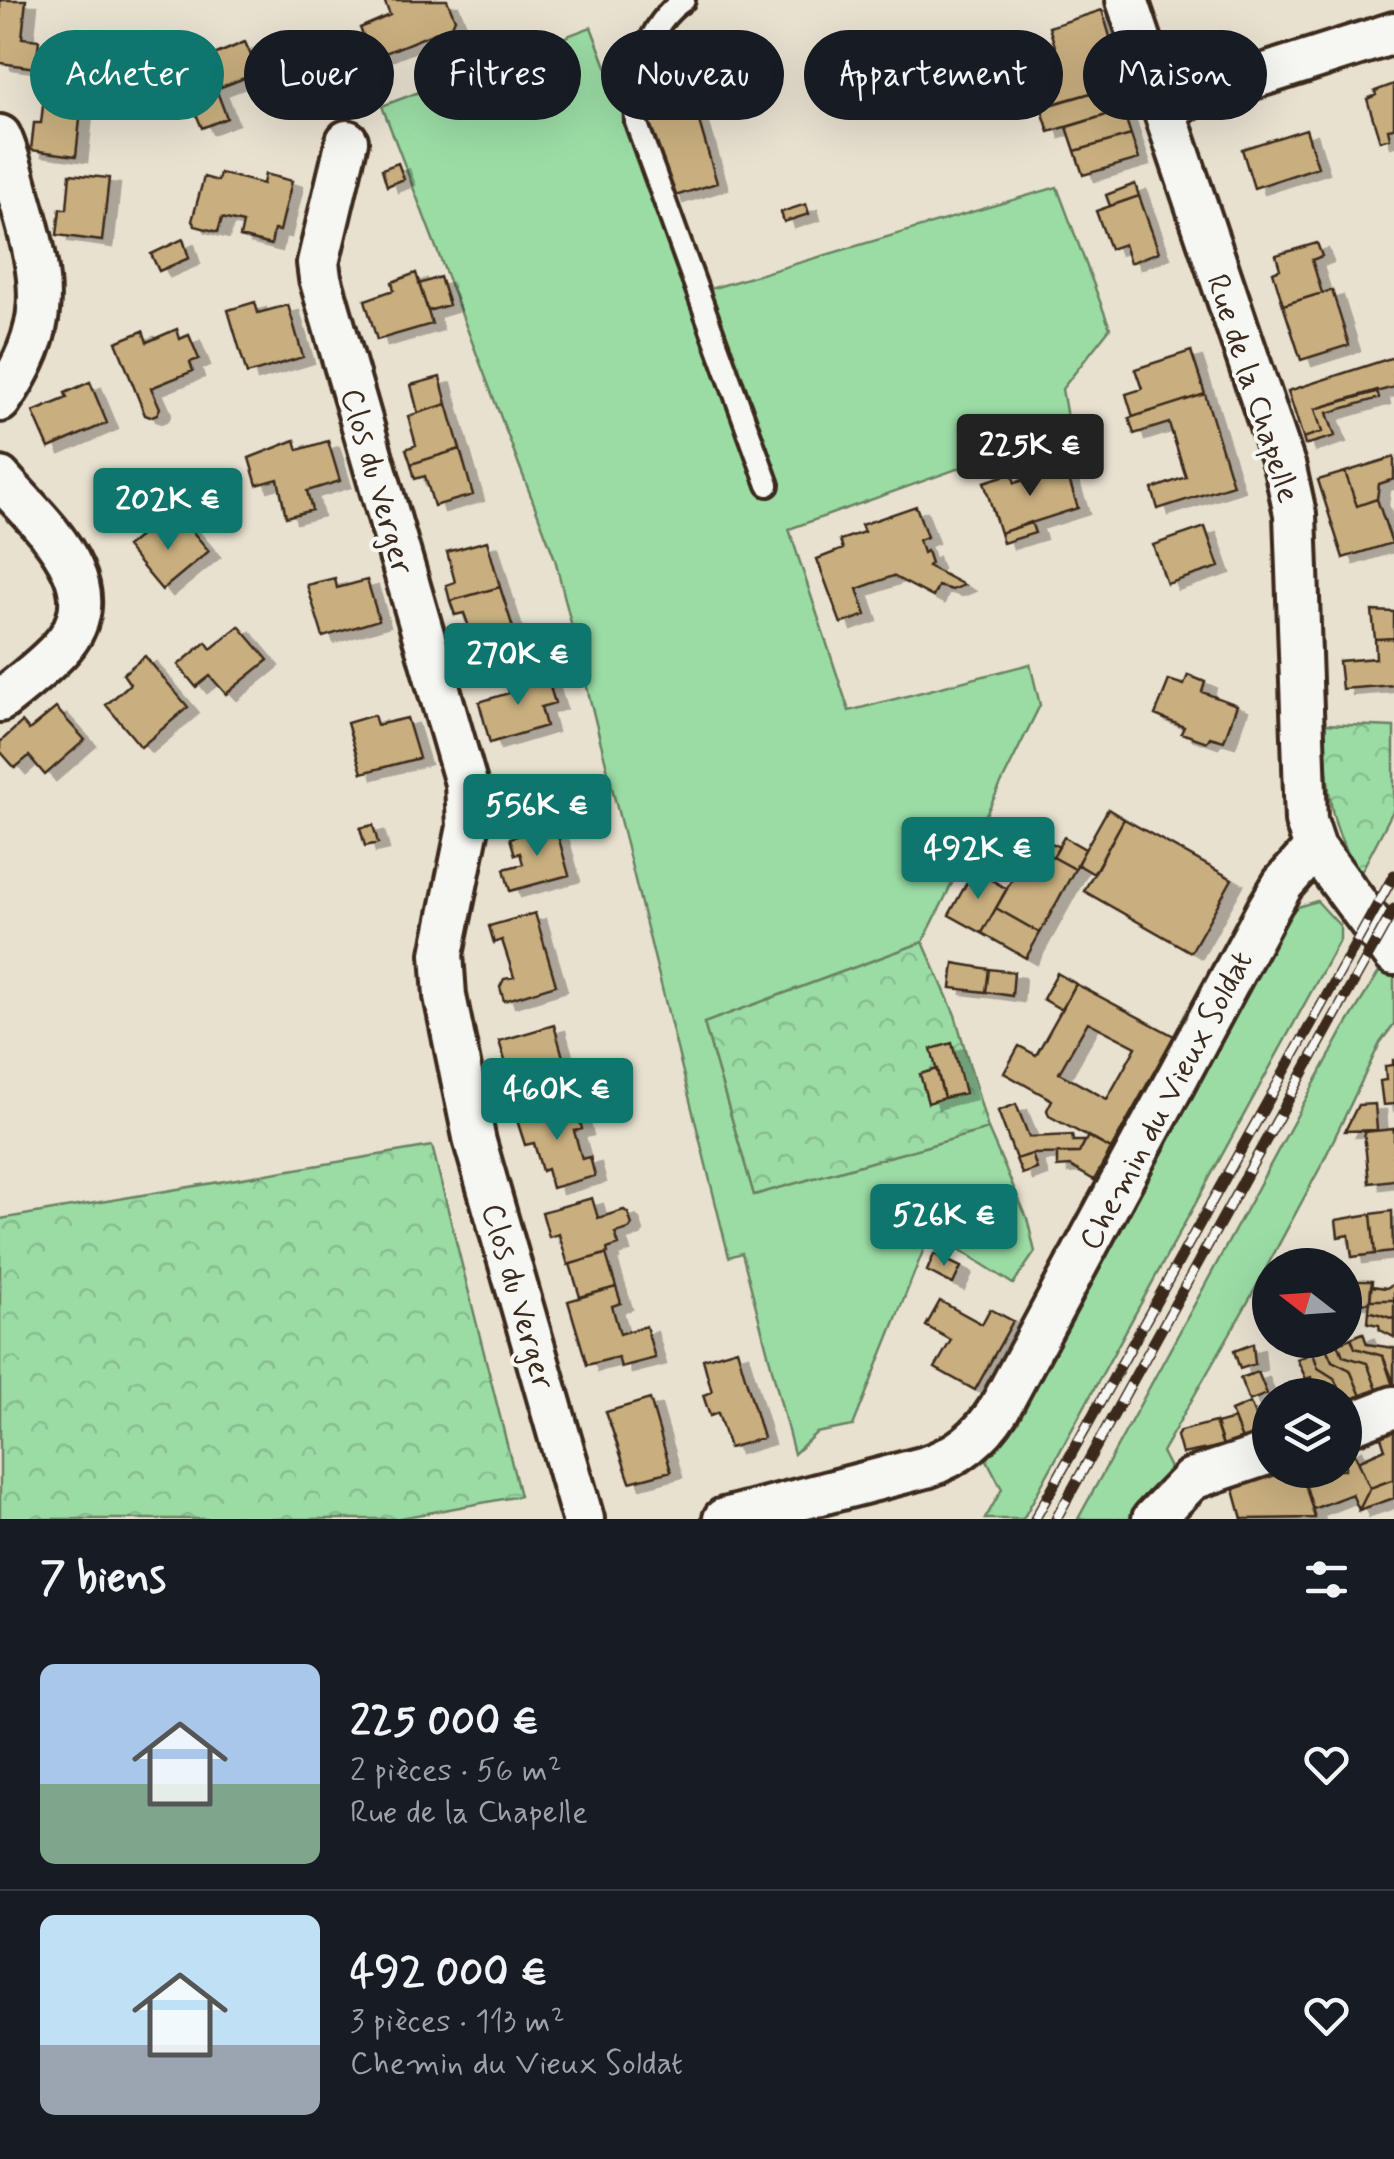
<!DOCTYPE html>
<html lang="fr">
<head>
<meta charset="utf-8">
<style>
  body { margin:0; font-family:Mynerve,sans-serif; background:#242831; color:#f1f3f6; height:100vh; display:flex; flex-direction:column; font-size:38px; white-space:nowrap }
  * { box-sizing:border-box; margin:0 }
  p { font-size:32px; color:#9ea1a6 }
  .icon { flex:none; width:55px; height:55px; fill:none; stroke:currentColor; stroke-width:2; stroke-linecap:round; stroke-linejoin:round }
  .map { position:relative; height:1519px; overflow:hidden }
  .panel { display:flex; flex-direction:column; background:#171b24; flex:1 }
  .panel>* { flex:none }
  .guide { position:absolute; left:30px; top:30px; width:1335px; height:90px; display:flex; gap:20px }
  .needle { width:65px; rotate:287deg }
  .tools { position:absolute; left:1252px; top:1248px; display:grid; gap:20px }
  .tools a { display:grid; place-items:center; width:110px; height:110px; border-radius:50%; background:#171b24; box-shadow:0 10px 40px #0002; font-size:50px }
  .price { position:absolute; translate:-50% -85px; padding:0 22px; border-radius:10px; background:#0f766e; color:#fff; font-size:32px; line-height:65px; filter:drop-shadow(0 2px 5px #0008) }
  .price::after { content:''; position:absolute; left:50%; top:60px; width:30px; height:22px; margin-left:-15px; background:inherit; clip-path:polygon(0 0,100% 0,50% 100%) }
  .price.active { background:#222; color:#fff }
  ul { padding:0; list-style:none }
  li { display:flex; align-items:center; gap:30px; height:250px; padding:0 40px }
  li+li { border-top:2px solid #363941 }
  li span { display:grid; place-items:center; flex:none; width:280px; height:200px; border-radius:15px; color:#555 }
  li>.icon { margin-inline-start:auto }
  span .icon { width:120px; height:120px; fill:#fffc; stroke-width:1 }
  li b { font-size:42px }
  h2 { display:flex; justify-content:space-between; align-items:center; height:120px; padding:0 40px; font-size:42px }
  .chip { padding:0 35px; border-radius:45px; background:#171b24; box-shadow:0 10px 40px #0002; font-size:35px; line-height:90px }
  .chip.active { background:#0f766e; color:#fff }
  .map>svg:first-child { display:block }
  .green { fill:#9bdca5; stroke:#6b8362; stroke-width:2.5 }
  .forest { fill:url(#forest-crowns); stroke:#6b8362; stroke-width:2.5 }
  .building { fill:#c9af7f; stroke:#3b2a1e; stroke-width:2.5; fill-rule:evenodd; filter:url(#shadow) }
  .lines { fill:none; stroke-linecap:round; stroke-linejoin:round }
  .service-casing { stroke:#3b2a1e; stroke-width:28 }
  .minor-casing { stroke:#3b2a1e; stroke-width:48 }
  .service { stroke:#f6f6f2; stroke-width:20 }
  .minor { stroke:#f6f6f2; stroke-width:40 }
  .rail-casing { stroke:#3b2a1e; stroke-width:11 }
  .rail { stroke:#f6f6f2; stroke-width:8; stroke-dasharray:22; stroke-linecap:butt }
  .labels { text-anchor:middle; stroke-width:8; stroke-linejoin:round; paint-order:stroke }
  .street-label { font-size:32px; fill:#3b2a1e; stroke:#f6f6f2 }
</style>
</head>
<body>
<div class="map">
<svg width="1394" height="1519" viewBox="0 0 1394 1519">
  <defs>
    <pattern id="forest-crowns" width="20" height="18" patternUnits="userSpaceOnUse" patternTransform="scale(2.5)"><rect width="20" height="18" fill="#9bdca5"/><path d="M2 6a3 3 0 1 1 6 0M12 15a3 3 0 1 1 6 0" fill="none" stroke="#86bd8e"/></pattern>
    <filter id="shadow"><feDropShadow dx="11" dy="6" stdDeviation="0" flood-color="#0004"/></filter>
  </defs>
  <rect width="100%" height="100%" fill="#e8e1d0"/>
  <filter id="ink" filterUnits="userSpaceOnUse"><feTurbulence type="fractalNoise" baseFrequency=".01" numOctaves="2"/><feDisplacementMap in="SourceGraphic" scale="20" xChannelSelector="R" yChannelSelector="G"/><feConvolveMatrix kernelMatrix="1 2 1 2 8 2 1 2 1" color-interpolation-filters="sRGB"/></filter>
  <g filter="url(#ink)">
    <!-- green -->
    <path class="green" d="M591,27L693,294L1057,187L1110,328L1062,389L1069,429L789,529L849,711L1030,664L1040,705L923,942L704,1023L754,1195L988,1129L1027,1218L1035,1252L1013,1284L931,1231L853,1426L816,1433L794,1454L742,1253L729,1257L555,559L382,106Z
      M1317,901L1340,926V939L1023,1519H985L1002,1489L987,1460L1010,1424L1274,932L1297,907Z
      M1394,948V1024L1380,1043L1321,1166L1249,1300L1162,1452L1173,1474L1143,1519H1078L1344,1029Z"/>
    <!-- forest -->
    <path class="forest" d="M1324,724L1394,727V809L1361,872C1325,829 1328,777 1324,724Z
      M923,942L955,1015L988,1129L754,1195L704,1023Z
      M432,1146L520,1496L395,1519H0V1219Z"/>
    <!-- building -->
    <path class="building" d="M0,0H26L22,38L39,40L36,68L0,63Z
      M384,0H447L455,19L452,26L373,58L360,28L390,15Z
      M1102,10L1117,60L1108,63L1115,86L1034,110L1028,87L1064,75L1049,27Z
      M245,42L261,78L249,83L247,77L216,89L227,118L202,128L190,100L181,104L169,74Z
      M1394,84V128L1388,129L1390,138L1380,141L1367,99L1376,95L1375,91Z
      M1115,86L1123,110L1049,132L1041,107Z
      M689,87L717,183L672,197L642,100Z
      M45,88L83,92L76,156L31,150L34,123H41Z
      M1123,110L1131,135L1075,151L1067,127Z
      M1306,129L1318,167L1254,188L1242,149Z
      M1131,135L1139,159L1083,175L1075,151Z
      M398,163L404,179L387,186L382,169Z
      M220,173L263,184L265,174L292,181L280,231L274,230L271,245L240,237L243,223L222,218L218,232L195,226L192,221L204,177L218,181Z
      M70,174L109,178L102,241L57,235L60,209H67Z
      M1135,184L1139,196L1110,206L1106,195Z
      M1139,196L1159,252L1130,263L1124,244L1110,249L1096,211Z
      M806,204L809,214L784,222L781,212Z
      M183,239L189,258L159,271L151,254Z
      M1317,243L1322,256L1312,260L1322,293L1283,305L1273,272L1280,269L1276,255Z
      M416,273L432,324L377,340L365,300L394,290L392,282Z
      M440,277L449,305L428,311L419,284Z
      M1332,290L1349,345L1301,360L1283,305Z
      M255,302L258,313L288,305L303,357L247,374L228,310Z
      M177,329L180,339L189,335L199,359L190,362L193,371L151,388L160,408L157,414L150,417L145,415L116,342L143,331L147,342Z
      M1191,351L1205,394L1133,417L1126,394L1142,389L1135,369Z
      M1394,357V387L1315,409L1322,432L1303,438L1288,391Z
      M440,377L447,404L418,413L411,385Z
      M90,382L107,423L49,448L33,412L67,398L65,393Z
      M1377,390L1379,398L1327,413L1335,436L1305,445L1303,438L1322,432L1315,409Z
      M1205,394L1233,485L1158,509L1152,489L1186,477L1169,423L1134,434L1129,418Z
      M447,404L460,449L411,464L406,449L416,445L408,416Z
      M295,440L298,450L328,441L340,481L307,491L312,510L286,517L278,479L257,485L249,458Z
      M460,449L473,495L434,506L425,476L415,479L411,464Z
      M1394,457V479L1379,484L1377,499L1357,506L1345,472Z
      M1065,467L1078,508L1000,533L984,482L1012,473L1015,483Z
      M1345,472L1357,506L1377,499L1392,543L1343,558L1318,480Z
      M916,506L927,537L919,540L923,553L927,551L931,563L928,566L964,585L952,590L938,586L933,597L893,576L857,589L866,615L841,624L817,559L843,549L840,540L864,532L861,525Z
      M181,518L209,551L162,590L126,547L148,529L156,539Z
      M1031,522L1035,533L1003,543L1000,533Z
      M1205,527L1219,567L1167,584L1153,545Z
      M487,541L500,587L450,601L446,585L455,582L447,552Z
      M335,578L337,588L367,580L379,620L323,637L307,585Z
      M500,587L514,631L525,628L530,646L481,661L464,613L455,615L450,601Z
      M1372,611L1394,612V638L1375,639Z
      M239,626L268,660L226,694L210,676L196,687L178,665L206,642L211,649Z
      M1394,638V685L1342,689L1339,661L1376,658L1375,639Z
      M145,656L188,707L141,747L106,705L130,684L123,674Z
      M545,671L555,703L541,707L546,726L490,743L479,702L509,693L506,682Z
      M1188,675L1205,682L1202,692L1237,705L1224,741L1210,737L1207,742L1181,733L1184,727L1155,715L1169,680L1184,685Z
      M56,708L85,740L45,775L29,756L15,768L0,751V742L22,722L29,730Z
      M374,715L377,725L407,718L419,758L362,773L347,723Z
      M1108,809L1124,819L1094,874L1077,864Z
      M1124,819L1232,879L1191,952L1084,891Z
      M373,825L378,843L365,846L360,828Z
      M555,825L569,875L510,891L504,869L523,864L520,853L515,855L510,838Z
      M1040,837L1059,847L1053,857L1034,847Z
      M1064,837L1085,849L1075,869L1053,857Z
      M1031,845L1075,869L1040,933L996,908Z
      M974,870L1007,889L982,933L949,915Z
      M996,908L1040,933L1026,958L982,933Z
      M535,913L556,985L504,1001L500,987L504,979L514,977L502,940L494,943L489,926Z
      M954,963L989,969L986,992L951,988Z
      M989,969L1014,972L1012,996L986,992Z
      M1057,973L1076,984L1062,1010L1043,999Z
      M1076,984L1174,1036L1111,1149L1049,1116L1047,1110L1052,1100L1004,1073L1019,1046L1036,1055ZM1088,1022L1136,1047L1107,1099L1059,1073Z
      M554,1025L570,1082L525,1094L516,1065L507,1067L499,1041Z
      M952,1043L965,1093L944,1098L931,1049Z
      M1393,1060H1394V1104L1383,1105L1380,1081L1386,1080L1385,1066L1393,1065Z
      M937,1069L944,1098L928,1103L920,1074Z
      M574,1100L582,1129L574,1131L582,1159L590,1157L595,1176L552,1188L547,1169L542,1171L534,1143L525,1145L516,1117Z
      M1016,1104L1029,1137L1072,1135L1073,1141H1085L1079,1153L1032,1154L1016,1159L998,1111Z
      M1375,1104L1377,1130L1345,1131L1358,1105Z
      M1394,1129V1180L1369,1183L1364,1132Z
      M1088,1136L1111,1149L1094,1180L1070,1166L1057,1167V1153H1079Z
      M1032,1154L1037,1169L1022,1174L1016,1159Z
      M592,1198L598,1218L624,1210L628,1213L632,1225L629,1229L615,1233L619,1245L607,1249L608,1253L568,1265L559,1234L549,1237L542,1212Z
      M1392,1211L1393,1252L1375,1254L1371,1214Z
      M1371,1214L1375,1254L1352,1257L1349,1235L1338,1237L1336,1220Z
      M606,1254L616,1287L580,1297L570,1264Z
      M934,1254L961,1267L953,1284L927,1271Z
      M1345,1281H1372L1370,1303L1345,1301Z
      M1394,1284V1300H1370L1371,1286L1386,1288Z
      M616,1287L621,1303L612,1306L620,1334L646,1326L655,1358L621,1367L618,1357L587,1365L568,1301Z
      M1370,1300H1394V1319L1369,1311Z
      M940,1301L982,1324L990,1309L1013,1321L975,1390L935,1368L951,1340L926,1326Z
      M1369,1311L1394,1319V1337L1380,1330L1379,1325L1368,1323Z
      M1363,1333L1367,1344L1394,1348V1383L1383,1356L1355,1348L1351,1338Z
      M1351,1338L1355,1348L1383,1356L1394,1389L1379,1395L1367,1363L1343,1356L1338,1343Z
      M1338,1343L1343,1356L1367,1363L1379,1395L1363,1401L1350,1370L1332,1361L1326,1348Z
      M1253,1344L1255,1364L1240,1369L1234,1351Z
      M1326,1348L1332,1361L1350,1370L1363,1401L1347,1408L1345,1395H1341L1334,1378L1318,1368L1313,1353Z
      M737,1349L763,1438L729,1448L718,1413L710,1416L703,1395L712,1392L703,1359Z
      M1313,1353L1318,1368L1334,1378L1341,1395H1315L1318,1394L1311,1377L1306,1379L1297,1359Z
      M1258,1372L1267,1394L1249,1401L1240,1378Z
      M650,1399L671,1471L630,1482L606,1412Z
      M1250,1403L1264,1437L1243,1442L1231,1411Z
      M1234,1419L1243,1442L1224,1448L1216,1424Z
      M1215,1422L1223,1446L1182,1454L1177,1436L1180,1431Z
      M1394,1428V1479L1370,1488L1358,1461L1385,1449L1380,1434Z
      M1351,1445L1370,1488L1359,1510L1352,1494L1313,1509L1301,1470H1345V1448Z
      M1286,1470H1301L1315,1518L1242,1519L1233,1486Z
      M1394,1479V1498L1359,1510L1370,1488Z"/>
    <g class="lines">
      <!-- service casing -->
      <g class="service-casing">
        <path id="service" d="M684,0C646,25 633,79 636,122L768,485"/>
      </g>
      <!-- minor casing -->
      <g class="minor-casing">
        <path id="minor" d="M1127,0L1285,468L1295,514L1306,821L1315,848L1394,954
          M1162,107L1394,33
          M0,136C10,157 14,181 21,203C45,285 51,327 0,401
          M347,141L318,263L320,278L466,783L468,827L442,954L445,996L475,1142L583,1519
          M0,478C39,523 118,587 59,650C42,668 20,685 0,701
          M1345,1426L1394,1407
          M724,1519L926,1467C958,1456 981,1438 999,1409L1268,909L1283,884L1315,848
          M1153,1519L1192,1479L1270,1453"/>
      </g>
      <!-- service -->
      <use href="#service" class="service"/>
      <!-- minor -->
      <use href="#minor" class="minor"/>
      <!-- rail casing -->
      <g class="rail-casing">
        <path id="rail" d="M1035,1519L1394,875
          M1056,1519L1394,909"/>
      </g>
      <!-- rail -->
      <use href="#rail" class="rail"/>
    </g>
  </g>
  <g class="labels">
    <!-- street labels -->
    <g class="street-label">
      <text transform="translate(1254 388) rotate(72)" y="11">Rue de la Chapelle</text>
      <text transform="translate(378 481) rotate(74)" y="11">Clos du Verger</text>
      <text transform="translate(1165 1100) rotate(-62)" y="11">Chemin du Vieux Soldat</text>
      <text transform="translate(519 1296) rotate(74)" y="11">Clos du Verger</text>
    </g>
  </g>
</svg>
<div class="tools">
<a><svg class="needle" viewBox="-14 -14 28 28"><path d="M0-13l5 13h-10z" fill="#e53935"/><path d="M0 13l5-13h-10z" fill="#9ea1a6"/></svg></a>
<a><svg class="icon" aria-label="layers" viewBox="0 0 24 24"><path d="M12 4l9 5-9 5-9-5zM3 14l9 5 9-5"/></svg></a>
</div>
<b class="price active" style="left:1030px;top:499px">225K €</b>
<b class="price" style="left:168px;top:553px">202K €</b>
<b class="price" style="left:518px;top:708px">270K €</b>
<b class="price" style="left:537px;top:859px">556K €</b>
<b class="price" style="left:978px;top:902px">492K €</b>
<b class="price" style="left:557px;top:1143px">460K €</b>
<b class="price" style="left:944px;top:1269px">526K €</b>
<div class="guide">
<a class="chip active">Acheter</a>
<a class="chip">Louer</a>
<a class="chip">Filtres</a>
<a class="chip">Nouveau</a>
<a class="chip">Appartement</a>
<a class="chip">Maison</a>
</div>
</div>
<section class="panel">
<h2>7 biens<svg class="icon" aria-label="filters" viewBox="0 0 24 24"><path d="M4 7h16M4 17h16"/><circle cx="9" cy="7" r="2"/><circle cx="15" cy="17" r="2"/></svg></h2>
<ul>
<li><span style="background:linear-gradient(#a9c7e8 60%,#7fa58c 0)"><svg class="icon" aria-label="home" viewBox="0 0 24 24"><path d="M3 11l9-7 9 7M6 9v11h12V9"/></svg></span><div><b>225 000 €</b><p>2 pièces · 56 m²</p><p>Rue de la Chapelle</p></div><svg class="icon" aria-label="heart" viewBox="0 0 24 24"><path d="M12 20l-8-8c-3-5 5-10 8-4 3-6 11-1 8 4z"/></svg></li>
<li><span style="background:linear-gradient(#bfe0f5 65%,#9aa5b1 0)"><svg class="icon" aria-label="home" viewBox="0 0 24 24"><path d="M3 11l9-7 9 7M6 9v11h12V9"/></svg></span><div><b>492 000 €</b><p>3 pièces · 113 m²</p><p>Chemin du Vieux Soldat</p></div><svg class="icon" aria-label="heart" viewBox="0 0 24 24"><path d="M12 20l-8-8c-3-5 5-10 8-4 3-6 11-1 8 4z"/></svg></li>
</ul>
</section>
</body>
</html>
